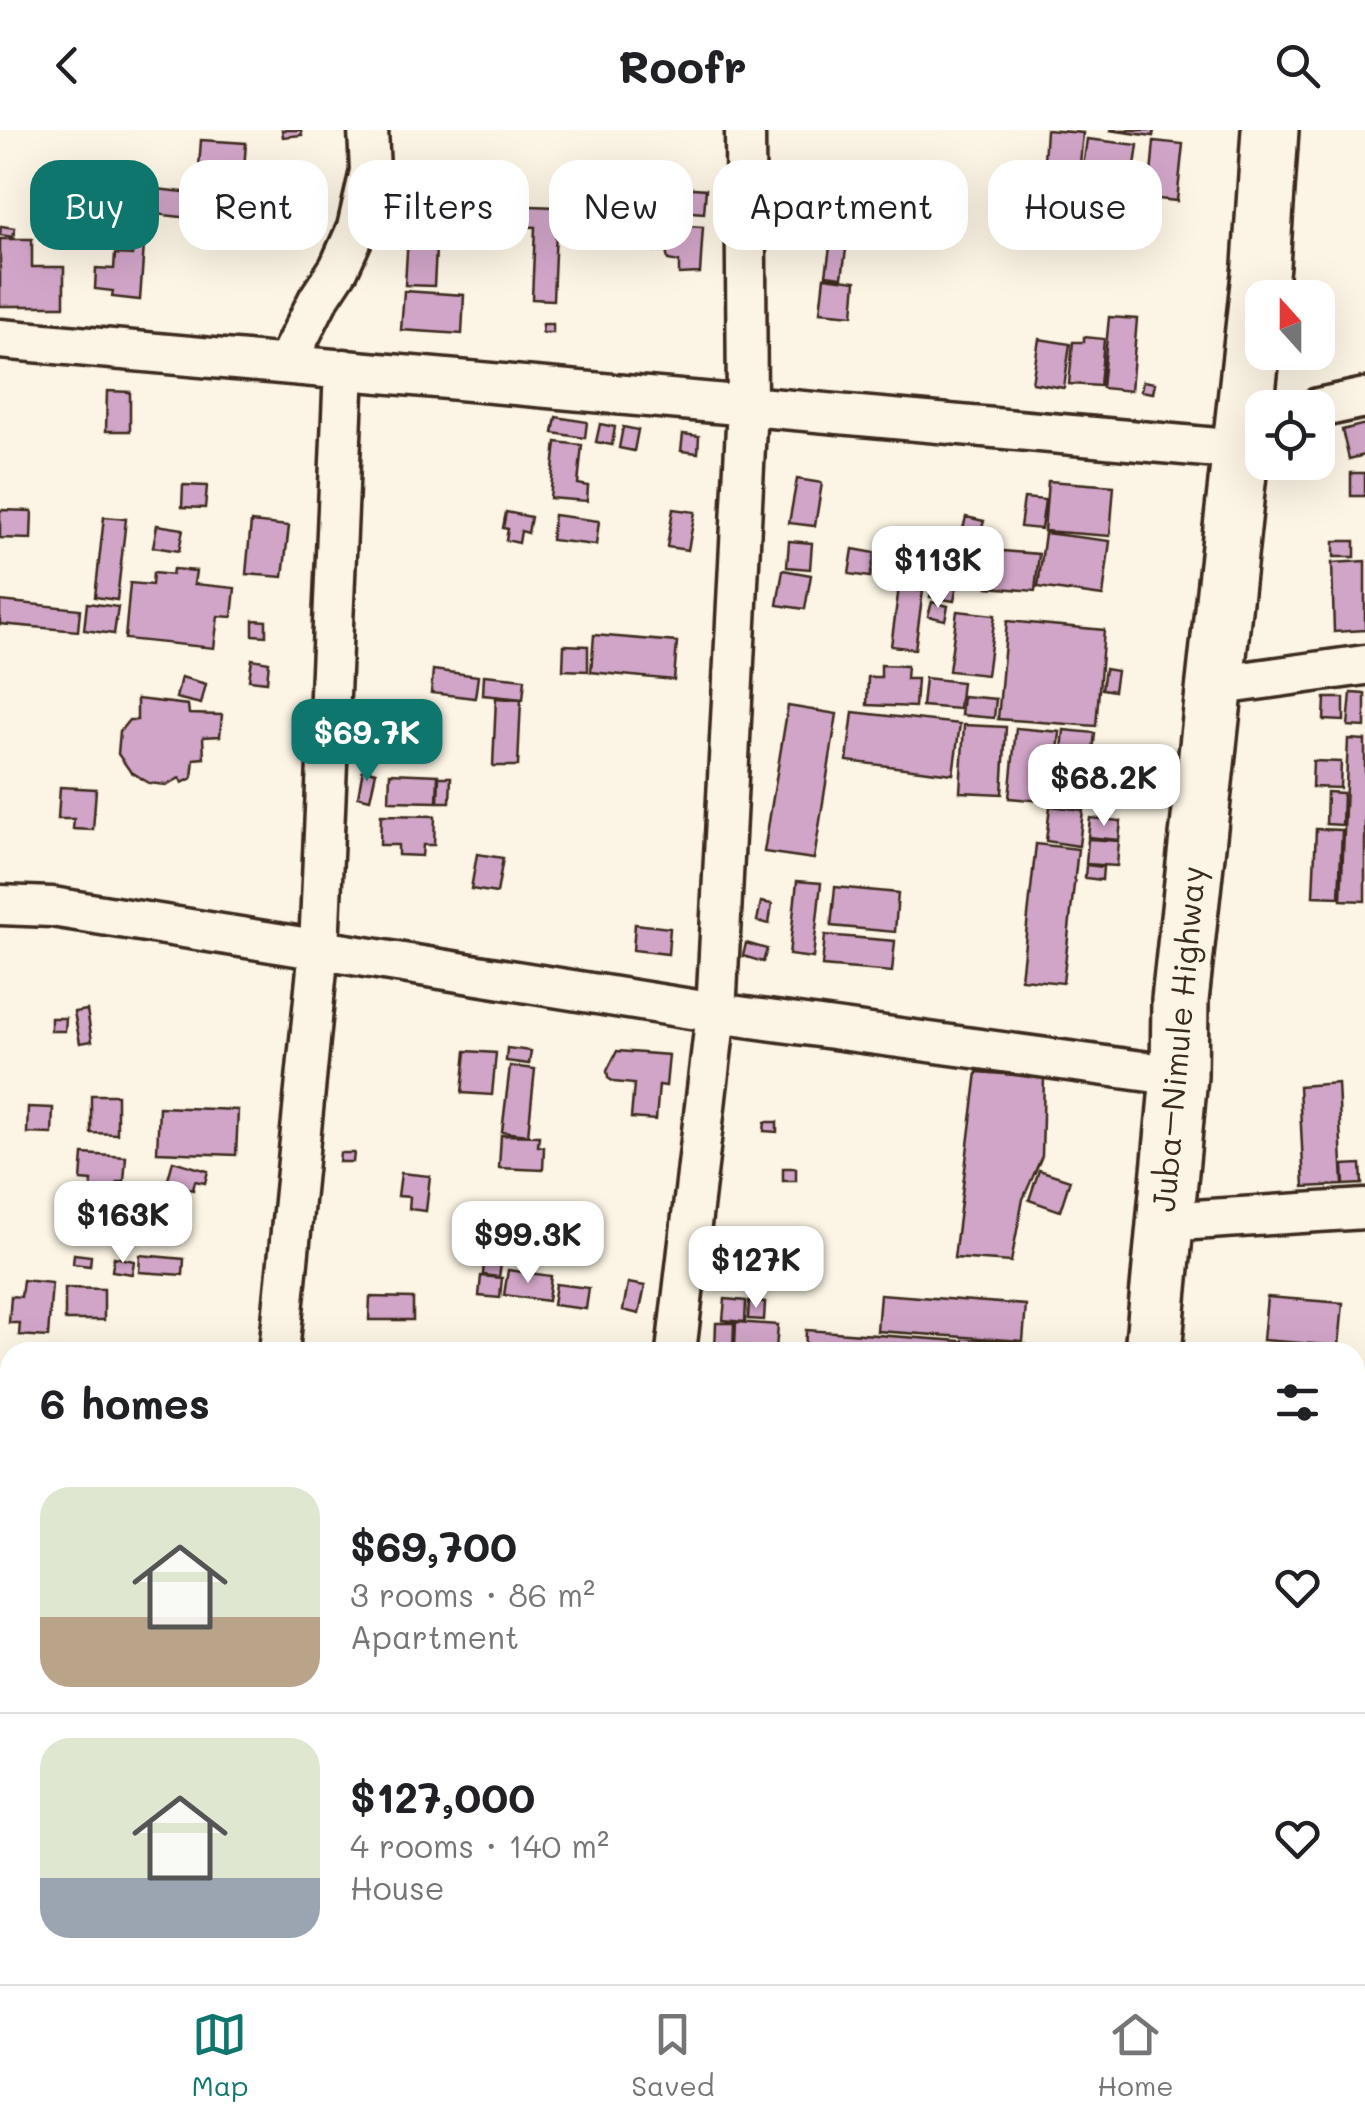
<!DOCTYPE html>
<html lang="en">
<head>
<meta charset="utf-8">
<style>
  body { margin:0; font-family:Mali,sans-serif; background:#f6f6f6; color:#202124; height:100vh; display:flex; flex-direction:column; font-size:38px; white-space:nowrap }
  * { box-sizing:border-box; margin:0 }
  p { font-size:32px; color:#757577 }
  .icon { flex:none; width:55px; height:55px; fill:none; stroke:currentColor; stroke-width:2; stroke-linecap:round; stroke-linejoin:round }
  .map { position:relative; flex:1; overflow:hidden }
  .details { position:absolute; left:0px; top:1212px; width:1365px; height:642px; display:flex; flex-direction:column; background:#fff; border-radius:30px 30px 0 0; box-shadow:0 10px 40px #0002 }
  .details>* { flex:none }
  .guide { position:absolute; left:30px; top:30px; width:1305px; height:90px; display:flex; gap:20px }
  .needle { width:65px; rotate:339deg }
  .controls { position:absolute; left:1245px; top:150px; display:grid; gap:20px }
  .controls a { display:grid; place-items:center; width:90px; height:90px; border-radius:20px; background:#fff; box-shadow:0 10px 40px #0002; font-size:50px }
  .price { position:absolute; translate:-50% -85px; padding:0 22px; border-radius:20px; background:#fff; color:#222; font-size:32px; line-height:65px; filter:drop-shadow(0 2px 5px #0008) }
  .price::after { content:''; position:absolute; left:50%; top:60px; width:30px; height:22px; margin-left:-15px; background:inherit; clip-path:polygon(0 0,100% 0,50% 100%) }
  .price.on { background:#0f766e; color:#fff }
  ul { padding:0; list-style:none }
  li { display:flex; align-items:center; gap:30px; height:250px; padding:0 40px }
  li+li { border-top:2px solid #e0e0e0 }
  li span { display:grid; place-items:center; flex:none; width:280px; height:200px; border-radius:30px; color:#555 }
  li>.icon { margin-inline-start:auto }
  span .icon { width:120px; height:120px; fill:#fffc; stroke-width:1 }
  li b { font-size:42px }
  h2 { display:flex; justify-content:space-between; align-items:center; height:120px; padding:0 40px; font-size:42px }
  .tag { padding:0 35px; border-radius:30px; background:#fff; box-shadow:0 10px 40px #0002; font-size:35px; line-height:90px }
  .tag.on { background:#0f766e; color:#fff }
  header { display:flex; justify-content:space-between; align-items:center; height:130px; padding:0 40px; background:#fff; font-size:45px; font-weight:800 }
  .tab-bar { display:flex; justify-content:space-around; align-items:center; height:140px; border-top:2px solid #e0e0e0; background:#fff; font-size:28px; color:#757577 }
  .tab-bar a { display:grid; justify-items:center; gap:5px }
  .tab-bar .on { color:#0f766e }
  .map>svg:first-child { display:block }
  .building { fill:#d1a5c8; stroke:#3b2a1e; stroke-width:2.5 }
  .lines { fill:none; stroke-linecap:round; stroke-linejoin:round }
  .street-casing { stroke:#3b2a1e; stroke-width:45 }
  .primary-casing { stroke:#3b2a1e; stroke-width:62 }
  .street { stroke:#fcf5e5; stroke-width:38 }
  .primary { stroke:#fcf5e5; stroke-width:55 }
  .labels { text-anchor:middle; stroke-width:8; stroke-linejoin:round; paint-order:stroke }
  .street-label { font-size:32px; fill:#3b2a1e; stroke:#fcf5e5 }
</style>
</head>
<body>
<header><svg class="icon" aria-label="back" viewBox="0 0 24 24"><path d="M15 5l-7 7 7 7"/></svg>Roofr<svg class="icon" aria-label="search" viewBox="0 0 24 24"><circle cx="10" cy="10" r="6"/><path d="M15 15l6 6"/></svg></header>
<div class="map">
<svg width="1365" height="1854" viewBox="0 0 1365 1854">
  <rect width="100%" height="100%" fill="#fcf5e5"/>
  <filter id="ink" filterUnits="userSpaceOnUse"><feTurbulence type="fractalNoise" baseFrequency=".01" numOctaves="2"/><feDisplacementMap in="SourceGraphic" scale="20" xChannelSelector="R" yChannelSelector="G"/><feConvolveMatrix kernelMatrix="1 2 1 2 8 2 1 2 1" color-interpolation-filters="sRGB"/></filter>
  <g filter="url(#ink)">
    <!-- building -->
    <path class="building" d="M282,0H301L302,5L283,7Z
      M1046,0L1083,3L1080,34L1044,31Z
      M1109,0H1154L1153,6Z
      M1087,9L1138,15L1134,43L1083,37Z
      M201,10L246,13L244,40L199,37Z
      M1154,11L1183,14L1177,71L1149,68Z
      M50,53L120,57L118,79L49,74Z
      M680,57L706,59L704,83L677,81Z
      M144,58V79H127V59Z
      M156,59L203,64L200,89L154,84Z
      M410,72L461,75L460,102L437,100L434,156L405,155Z
      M503,75L557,77L553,170L532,169L535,97L502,95Z
      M467,78H496V100L466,101Z
      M655,94L703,97L700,143L679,144V132L668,130L666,121H653Z
      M1,96L15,98L13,107L0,105Z
      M0,109H32V137H64V176H0Z
      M831,110L847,113L842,147L826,145Z
      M133,113L144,115L140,170L112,167L113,161L95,159L96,138L114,139L115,124L132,125Z
      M824,147L856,151L853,185L820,182Z
      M404,161L464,165L462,204L401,200Z
      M1109,187L1137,189L1131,261L1102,258Z
      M543,194H553V203H542Z
      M1084,207L1104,209L1100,256L1069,254L1073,212H1084Z
      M1039,209L1070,214L1064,258L1032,253Z
      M1143,251L1155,253L1153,263L1141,261Z
      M107,261L130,262V301H106Z
      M556,287L587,292L585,308L553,303Z
      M600,294L615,297L612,315L596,312Z
      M1365,294V325L1349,329L1342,300Z
      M623,297L638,300L634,321L619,318Z
      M683,304L699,306L698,323L681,321Z
      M556,312L582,315L578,354L588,356L587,371L550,368Z
      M1351,343H1365V366H1351Z
      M797,349L822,353L815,396L789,393Z
      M1048,351L1114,356L1110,406L1044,401Z
      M183,355L207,356L205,378L182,377Z
      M1024,368L1045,370L1041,399L1020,397Z
      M673,379L695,382L688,420L667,417Z
      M0,380L32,381L31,409L0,408Z
      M506,382L531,387L528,403L521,401L519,413L506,410L508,399L503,398Z
      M554,385L599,391L596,415L551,410Z
      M104,387L126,389L117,470L95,467Z
      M966,387L984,391L979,408L962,403Z
      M251,392L289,396L283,447L246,444Z
      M157,395L183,399L179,421L153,417Z
      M1045,403L1110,411L1103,466L1038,457Z
      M903,406L928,407L925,449L879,447L880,422L889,423V413H902Z
      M789,411L812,413L810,439L787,437Z
      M1334,411H1355V427H1334Z
      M853,419L875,423L870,447L849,444Z
      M991,420L1039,424L1035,461L988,457Z
      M1365,431V500L1334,502L1332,433Z
      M935,437L946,440L944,451L932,449Z
      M173,439L196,441L194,454L235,458L232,487L218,486L214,518L125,509L130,453L152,455L153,443L172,445Z
      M783,440L811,445L805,479L777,475Z
      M932,451L957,455L954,471L930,467Z
      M899,457L923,461L915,519L891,516Z
      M0,471L80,479L78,501L0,494Z
      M932,472L948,476L945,490L928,486Z
      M87,473L118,477L114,504L84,500Z
      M957,481L995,485L987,545L949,541Z
      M253,490L266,491V506L253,505Z
      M1007,491L1104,500L1096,596L998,589Z
      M594,505L677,512L674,550L591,542Z
      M564,515L588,516V541L563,540Z
      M252,529L269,532L267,552L249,550Z
      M881,535L907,536L906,549H917L915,577L867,575L868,547H881Z
      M1105,539L1117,541L1114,561L1102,559Z
      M433,540L478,546L475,568L431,563Z
      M484,545L525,549L523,569L483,565Z
      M181,547L206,554L201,574L176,568Z
      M925,548L962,552L959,579L922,576Z
      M1351,563L1365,564V597L1348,596Z
      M963,566L996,569L994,588L961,585Z
      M496,568L521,570L518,636H493Z
      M1325,568H1344V591L1324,590Z
      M137,569L188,575L189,584L222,585L220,606L203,607L204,628L194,629L192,648L182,653L180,648L166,655L149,653L130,641L118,624L120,601L129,590H137Z
      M788,576L837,584L814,729L764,722Z
      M853,582L960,594L953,644L847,631Z
      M964,595L1006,597L1002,664L960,662Z
      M1016,598L1060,602L1053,672L1009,668Z
      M1064,600L1095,603L1088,664L1058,661Z
      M1348,609L1365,610V771L1341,770Z
      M1313,631L1341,632L1340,658L1312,657Z
      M363,639L376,642L370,669L358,666Z
      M390,643L438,645L437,672L389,671Z
      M439,647H451L450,672H438Z
      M60,657L96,659L93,700L73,699L74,689H58Z
      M1327,662L1343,663L1342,695L1326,694Z
      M1050,676L1083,680L1079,716L1046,711Z
      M381,685L435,686L434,715H423L422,726L398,725V715H380Z
      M1090,688L1121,691L1119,710L1088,707Z
      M1316,699L1342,700L1339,767L1313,766Z
      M1088,709L1119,711L1117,736L1086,734Z
      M1036,714L1078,719L1063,853L1021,849Z
      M477,724L503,728L497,763L471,759Z
      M1086,735L1103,737L1102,750L1085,748Z
      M797,751L821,753L813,828L789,825Z
      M835,757L898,763L895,802L831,796Z
      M761,772L772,774L769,794L757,791Z
      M635,794L670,798L668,824L633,820Z
      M825,805L895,811L892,842L822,836Z
      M746,813L767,819L763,832L743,826Z
      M87,880L92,911L80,913L74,882Z
      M51,888H66L65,901H51Z
      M507,918L531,921L529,934L506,931Z
      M466,921L496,923L492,965L462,963Z
      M617,921L669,925L666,956L659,955L656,990L631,988L634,954L614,952L608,948L607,941Z
      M510,936L535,939L528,1005L502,1002Z
      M977,942L1044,947L1042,1026L1023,1069L1011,1132L954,1128Z
      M1338,953L1343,1055L1304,1057L1299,956Z
      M91,965H117V1004L91,1003Z
      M28,977L53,978L52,1004L27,1003Z
      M159,977L238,980L236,1025L157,1022Z
      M765,992H777V1002L764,1001Z
      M501,1005L539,1006L538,1016L544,1017L543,1040L499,1038Z
      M340,1023H354L353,1032H339Z
      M83,1024L126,1027L124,1052H118L117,1063L91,1061L92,1051L81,1050Z
      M173,1031L208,1041L205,1053L195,1051L193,1060L167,1053Z
      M1361,1034L1362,1054L1344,1055L1343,1035Z
      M783,1038H796V1051H783Z
      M1039,1040L1070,1050L1060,1081L1029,1070Z
      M401,1043L430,1046L426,1081L409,1079L410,1067L398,1066Z
      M74,1124L91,1126L90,1136L73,1134Z
      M140,1125L184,1129L183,1145L139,1142Z
      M114,1127L134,1131L132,1144L112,1141Z
      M484,1132L501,1134L499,1147L483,1145Z
      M508,1140L551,1146L548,1171L504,1165Z
      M481,1146L502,1148L500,1168L479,1166Z
      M23,1150L52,1153L48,1207L19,1205L20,1193H9L11,1166L21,1167Z
      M628,1153L645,1156L639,1184L623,1180Z
      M556,1154L589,1158L586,1179L553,1175Z
      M65,1158L104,1159V1190H65Z
      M880,1164L1026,1175L1023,1211L877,1201Z
      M370,1167L413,1168V1190H369Z
      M1267,1167L1343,1173L1339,1216L1263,1210Z
      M725,1169L746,1171L745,1192L723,1190Z
      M749,1171L765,1172L764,1190L748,1189Z
      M736,1192L778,1195L776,1219L735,1216Z
      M716,1193H734L733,1222L715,1221Z
      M806,1200L960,1211L959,1222H805Z
      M963,1208L1026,1214L1025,1222H962Z
      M1365,1487V1513L1355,1514V1488Z
      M1365,1522V1564L1355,1565V1523Z
      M1365,1588V1599L1355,1600V1589Z
      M75,1845V1854H0V1846Z"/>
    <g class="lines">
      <!-- street casing -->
      <g class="street-casing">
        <path id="street" d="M0,209L1240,320
          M286,234L318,170L339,138L357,98L370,41L368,0
          M1318,278L1365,268
          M1213,556L1365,535
          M0,775L52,777L716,883L1179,946
          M1163,1092L1365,1079
          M279,1222L319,819L344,239
          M676,1222L716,883L747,277L745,0
          M1355,1372L1365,1371
          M0,1439L10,1438
          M1355,1686L1365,1685
          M184,1854V1845
          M660,1854L686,1845"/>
      </g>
      <!-- primary casing -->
      <g class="primary-casing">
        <path id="primary" d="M1153,1222L1179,946L1180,870L1261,135L1270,0
          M1093,1854L1094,1845"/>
      </g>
      <!-- street -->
      <use href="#street" class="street"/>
      <!-- primary -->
      <use href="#primary" class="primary"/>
    </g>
  </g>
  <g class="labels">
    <!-- street labels -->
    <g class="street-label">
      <text transform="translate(1179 909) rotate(-85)" y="11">Juba–Nimule Highway</text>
    </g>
  </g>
</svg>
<div class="controls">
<a><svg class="needle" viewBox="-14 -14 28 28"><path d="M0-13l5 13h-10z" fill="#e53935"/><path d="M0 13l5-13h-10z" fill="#757577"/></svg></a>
<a><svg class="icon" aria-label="locate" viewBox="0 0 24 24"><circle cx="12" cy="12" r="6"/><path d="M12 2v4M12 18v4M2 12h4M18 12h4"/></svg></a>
</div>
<b class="price" style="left:938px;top:481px">$113K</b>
<b class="price on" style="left:367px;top:654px">$69.7K</b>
<b class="price" style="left:1104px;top:699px">$68.2K</b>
<b class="price" style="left:123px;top:1136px">$163K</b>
<b class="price" style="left:528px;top:1156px">$99.3K</b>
<b class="price" style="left:756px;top:1181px">$127K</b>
<div class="guide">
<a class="tag on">Buy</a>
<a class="tag">Rent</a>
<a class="tag">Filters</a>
<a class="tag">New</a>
<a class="tag">Apartment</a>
<a class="tag">House</a>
</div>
<section class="details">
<h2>6 homes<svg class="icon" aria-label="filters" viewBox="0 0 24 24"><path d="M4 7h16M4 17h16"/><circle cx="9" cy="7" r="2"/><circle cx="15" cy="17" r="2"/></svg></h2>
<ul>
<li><span style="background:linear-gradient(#dfe7d0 65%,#b9a48a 0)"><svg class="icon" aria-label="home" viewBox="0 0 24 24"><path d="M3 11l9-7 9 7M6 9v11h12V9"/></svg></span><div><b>$69,700</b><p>3 rooms · 86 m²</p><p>Apartment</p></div><svg class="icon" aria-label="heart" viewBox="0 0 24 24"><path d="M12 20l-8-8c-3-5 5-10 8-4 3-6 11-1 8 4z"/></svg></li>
<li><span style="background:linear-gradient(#dfe7d0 70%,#9aa5b1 0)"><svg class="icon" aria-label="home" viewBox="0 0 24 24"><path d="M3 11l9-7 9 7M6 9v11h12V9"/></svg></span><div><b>$127,000</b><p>4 rooms · 140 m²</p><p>House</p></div><svg class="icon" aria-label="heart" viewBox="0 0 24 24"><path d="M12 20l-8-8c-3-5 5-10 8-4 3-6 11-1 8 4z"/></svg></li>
</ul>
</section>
</div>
<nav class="tab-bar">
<a class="on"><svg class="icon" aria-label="map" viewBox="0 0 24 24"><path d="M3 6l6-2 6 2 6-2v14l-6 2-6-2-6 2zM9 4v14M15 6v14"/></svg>Map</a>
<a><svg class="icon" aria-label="saved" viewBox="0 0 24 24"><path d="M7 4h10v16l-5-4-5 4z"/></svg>Saved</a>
<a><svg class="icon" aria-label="home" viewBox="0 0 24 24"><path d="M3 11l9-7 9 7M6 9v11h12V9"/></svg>Home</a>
</nav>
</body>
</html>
